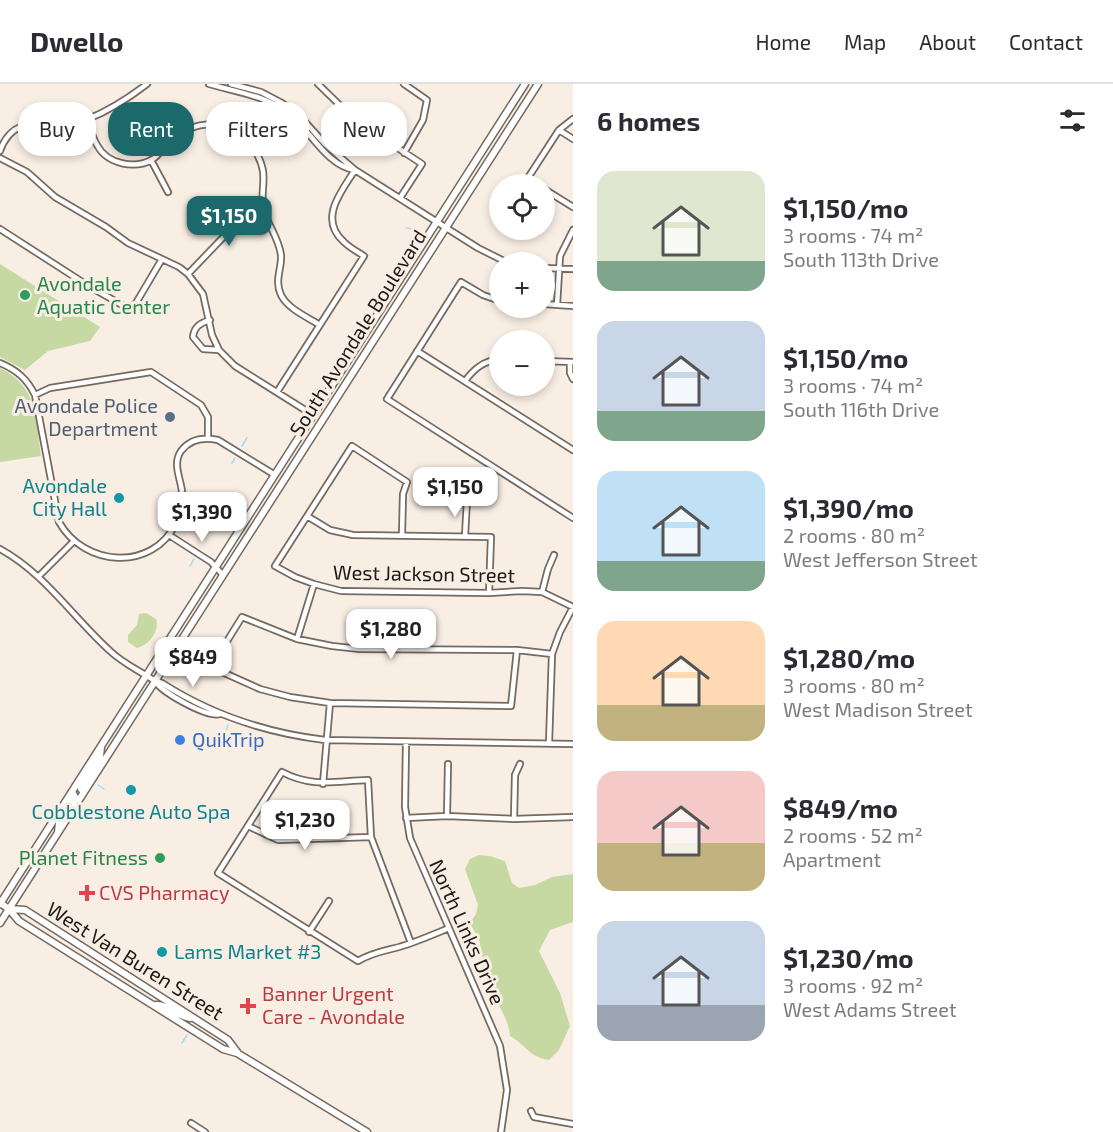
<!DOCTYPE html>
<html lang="en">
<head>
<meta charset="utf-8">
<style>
  body { margin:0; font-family:"Exo 2",sans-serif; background:#f2f2f3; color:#2b2b33; height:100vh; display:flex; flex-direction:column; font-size:22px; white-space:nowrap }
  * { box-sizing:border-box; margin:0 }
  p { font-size:20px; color:#7c7c81 }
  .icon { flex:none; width:33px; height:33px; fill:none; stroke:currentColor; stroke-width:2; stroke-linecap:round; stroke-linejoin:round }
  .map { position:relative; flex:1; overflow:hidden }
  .side { display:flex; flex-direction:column; background:#fff; width:540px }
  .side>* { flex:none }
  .hud { position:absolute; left:18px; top:18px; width:465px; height:54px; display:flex; gap:12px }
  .controls { position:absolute; left:489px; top:90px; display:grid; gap:12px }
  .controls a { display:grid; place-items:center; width:66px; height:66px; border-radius:50%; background:#fff; box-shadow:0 3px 9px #0003; font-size:30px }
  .price { position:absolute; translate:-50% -51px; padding:0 14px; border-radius:12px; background:#fff; color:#222; font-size:20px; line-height:39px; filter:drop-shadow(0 2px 3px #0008) }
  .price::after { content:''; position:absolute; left:50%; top:36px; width:18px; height:14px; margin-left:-9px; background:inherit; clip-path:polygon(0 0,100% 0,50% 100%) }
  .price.current { background:#1c696b; color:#fff }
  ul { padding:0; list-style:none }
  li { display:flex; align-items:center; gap:18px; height:150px; padding:0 24px }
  li span { display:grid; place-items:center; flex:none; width:168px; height:120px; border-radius:18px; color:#555 }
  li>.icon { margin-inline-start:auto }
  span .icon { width:72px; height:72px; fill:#fffc; stroke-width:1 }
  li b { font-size:26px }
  h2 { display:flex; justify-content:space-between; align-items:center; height:72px; padding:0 24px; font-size:26px }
  .tag { padding:0 21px; border-radius:24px; background:#fff; box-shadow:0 3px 9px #0003; font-size:21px; line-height:54px }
  .tag.current { background:#1c696b; color:#fff }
  header { display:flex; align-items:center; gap:36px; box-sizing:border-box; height:84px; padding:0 30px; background:#fff; border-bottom:2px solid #e1e1e2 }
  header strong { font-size:28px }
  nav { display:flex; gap:33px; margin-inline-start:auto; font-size:21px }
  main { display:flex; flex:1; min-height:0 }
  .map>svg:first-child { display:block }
  .green { fill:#c7d9a2 }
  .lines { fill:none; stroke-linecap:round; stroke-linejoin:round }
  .stream { stroke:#9fdcf8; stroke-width:1.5 }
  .minor-casing { stroke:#746a61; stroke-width:8 }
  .major-casing { stroke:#746a61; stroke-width:9 }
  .minor { stroke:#fff; stroke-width:4.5 }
  .major { stroke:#fff; stroke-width:6 }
  .leisure-dot { fill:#2e9e5b; stroke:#f9eee4; stroke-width:2 }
  .service-dot { fill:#5c6f8a; stroke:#f9eee4; stroke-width:2 }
  .culture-dot { fill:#0f9aa8; stroke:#f9eee4; stroke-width:2 }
  .shop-dot { fill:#3f7fe0; stroke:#f9eee4; stroke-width:2 }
  .health-dot { fill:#e0444e; stroke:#f9eee4; stroke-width:2 }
  .labels { text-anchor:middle; stroke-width:6; stroke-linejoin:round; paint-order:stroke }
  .leisure-label { font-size:20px; fill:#27864d; stroke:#f9eee4; text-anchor:start }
  .street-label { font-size:20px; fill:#1c1815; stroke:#f9eee4 }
  .service-label { font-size:20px; fill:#4e5e75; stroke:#f9eee4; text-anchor:end }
  .culture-label { font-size:20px; fill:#0d838f; stroke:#f9eee4; text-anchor:end }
  .shop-label { font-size:20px; fill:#366cbe; stroke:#f9eee4; text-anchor:start }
  .health-label { font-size:20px; fill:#be3a42; stroke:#f9eee4; text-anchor:start }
</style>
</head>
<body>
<header>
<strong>Dwello</strong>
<nav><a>Home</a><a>Map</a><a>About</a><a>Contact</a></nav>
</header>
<main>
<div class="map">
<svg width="573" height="1048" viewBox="0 0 573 1048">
  <rect width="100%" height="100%" fill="#f9eee4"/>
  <!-- green -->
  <path class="green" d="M0,180L100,243L90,257L48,267L25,286L0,273Z
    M0,284C38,302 36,335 41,372L0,378Z
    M146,529L156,535C160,547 149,561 137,564L128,558V551L137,541L139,530Z
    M479,771L490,772L505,777L512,799L519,804L535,801L552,793L573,790V838L550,846L539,867L560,909L570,942L559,966L549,976C529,973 526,961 510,952C508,932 496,919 488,901C483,886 483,875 480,860C479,853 473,846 470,839L476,830L478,821L465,785L470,775Z"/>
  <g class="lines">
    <!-- stream -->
    <path class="stream" d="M406,144L413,145L422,150
      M242,362L247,354
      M232,379L235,374
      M190,482L194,475
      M226,648L228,641
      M98,701L104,705
      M182,959L187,951"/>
    <!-- minor casing -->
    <g class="minor-casing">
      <path id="minor" d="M209,0C236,8 264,11 288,29C310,45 326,82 355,86
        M231,0L261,8L282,19L297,29L325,60L355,86L478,164L506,178
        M318,0L354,35L422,80L400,114
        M87,35C90,43 92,53 97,61C107,80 135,86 153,75C162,69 166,58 175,52C194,39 224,34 243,51C252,59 261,75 263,87C265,101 260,114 264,128C269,142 279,155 281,171C282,185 274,196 281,211C288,225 307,233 320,241
        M559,46L573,55
        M0,67C15,24 55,47 88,35C108,27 130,13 147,0
        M404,69L423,36L427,16L404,0
        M0,74L27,88L55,113L106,143L128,159L179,183L188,190L203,210L212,251L219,266L235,282L313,331
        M151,76L168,108
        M528,94L538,100
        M524,100L559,46L573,35
        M544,105L573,123
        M0,145L87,201L129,225L136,219L162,175
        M544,184L573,185
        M188,190L234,142L264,128
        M500,217L483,211L461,198L387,315L573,434
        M544,220L573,222
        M557,221L560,172L573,146
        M210,236C200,239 194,243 193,253L203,265L219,266
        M417,267L573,366
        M544,277L573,278
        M570,278V289L573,295
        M0,279C17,286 27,295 35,311L59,438C84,483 153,488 176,439C180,430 183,418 182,408C181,395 172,380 181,367C190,355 204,353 218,356L275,391
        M465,297C474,285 483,277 500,275
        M277,308L364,172C358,168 350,164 344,158C318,135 341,108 355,86
        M35,311L50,304L151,288L201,321L208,333V354
        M307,432L330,446L353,451L491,453L489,509
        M169,451L211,478L223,491
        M402,451L403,410L407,398L352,362L275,482L295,493L314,500L341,507L489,509L522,507L542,508L573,523L560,548L552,570L549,659
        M465,452L467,416
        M0,465C44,489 72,532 109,566C122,579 140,587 155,597L162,599C212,631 267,649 325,656L573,660
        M39,492L74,457
        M542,508L548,485L554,471
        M297,555L314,500
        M517,566L511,622L330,619L290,613L260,605L211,583L242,533L297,555L332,562L360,565L517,566L552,570
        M155,597C161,608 207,634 220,630
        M406,658L405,723L410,754L500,962L507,1006L501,1048
        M323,700L330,619
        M447,732L448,680
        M406,734L447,732L514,735L573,733
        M514,735L515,691L520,680
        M248,742L278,756L371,753
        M309,848L329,817
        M411,859L371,753L368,696C335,697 312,704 282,688L218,789L358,877C371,869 384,867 399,863C416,858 432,851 449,844
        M531,1027L534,1033L573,1040
        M191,1039L205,1048"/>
    </g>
    <!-- major casing -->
    <g class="major-casing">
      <path id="major" d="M84,708L81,705V702L100,672L101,663
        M58,748L59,739L75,713L72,708
        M0,819L9,825L19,837L223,965L237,969L367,1048
        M0,820L525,0
        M9,825L25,826L228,956L237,968
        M0,839L538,0
        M156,921C167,920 176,932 190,934"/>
    </g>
    <!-- minor -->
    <use href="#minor" class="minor"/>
    <!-- major -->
    <use href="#major" class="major"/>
  </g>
  <!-- markers -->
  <g class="leisure-dot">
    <circle cx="25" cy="211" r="6"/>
    <circle cx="160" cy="774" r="6"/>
  </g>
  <circle class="service-dot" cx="170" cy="333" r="6"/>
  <g class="culture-dot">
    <circle cx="119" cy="414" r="6"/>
    <circle cx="131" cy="706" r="6"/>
    <circle cx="162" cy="868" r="6"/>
  </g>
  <circle class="shop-dot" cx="180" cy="656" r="6"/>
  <g class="health-dot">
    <path d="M84 800h6v6h6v6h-6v6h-6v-6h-6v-6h6z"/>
    <path d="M245 913h6v6h6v6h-6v6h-6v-6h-6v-6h6z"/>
  </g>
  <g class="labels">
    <!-- leisure labels -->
    <g class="leisure-label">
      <text x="37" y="207">Avondale<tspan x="37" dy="23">Aquatic Center</tspan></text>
      <text x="148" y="781" text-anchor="end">Planet Fitness</text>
    </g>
    <!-- street labels -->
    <g class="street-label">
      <text transform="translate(358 249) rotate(-58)" y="7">South Avondale Boulevard</text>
      <text transform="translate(424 490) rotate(1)" y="7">West Jackson Street</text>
      <text transform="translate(467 848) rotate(66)" y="7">North Links Drive</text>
      <text transform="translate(135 877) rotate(32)" y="7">West Van Buren Street</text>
    </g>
    <!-- service labels -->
    <g class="service-label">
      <text x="158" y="329">Avondale Police<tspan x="158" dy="23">Department</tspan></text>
    </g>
    <!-- culture labels -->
    <g class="culture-label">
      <text x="107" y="409">Avondale<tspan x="107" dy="23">City Hall</tspan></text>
      <text x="131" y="735" text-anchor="middle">Cobblestone Auto Spa</text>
      <text x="174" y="875" text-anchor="start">Lams Market #3</text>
    </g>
    <!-- shop labels -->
    <g class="shop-label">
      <text x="192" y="663">QuikTrip</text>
    </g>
    <!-- health labels -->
    <g class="health-label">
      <text x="99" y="816">CVS Pharmacy</text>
      <text x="262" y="917">Banner Urgent<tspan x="262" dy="23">Care - Avondale</tspan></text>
    </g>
  </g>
</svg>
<div class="controls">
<a><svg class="icon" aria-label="locate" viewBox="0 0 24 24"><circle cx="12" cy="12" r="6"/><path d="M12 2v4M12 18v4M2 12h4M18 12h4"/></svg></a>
<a>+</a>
<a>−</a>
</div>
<b class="price current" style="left:229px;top:163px">$1,150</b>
<b class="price" style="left:455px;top:434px">$1,150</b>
<b class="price" style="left:202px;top:459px">$1,390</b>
<b class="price" style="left:391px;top:576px">$1,280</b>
<b class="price" style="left:193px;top:604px">$849</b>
<b class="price" style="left:305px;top:767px">$1,230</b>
<div class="hud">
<a class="tag">Buy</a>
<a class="tag current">Rent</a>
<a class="tag">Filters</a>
<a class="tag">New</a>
</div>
</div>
<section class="side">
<h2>6 homes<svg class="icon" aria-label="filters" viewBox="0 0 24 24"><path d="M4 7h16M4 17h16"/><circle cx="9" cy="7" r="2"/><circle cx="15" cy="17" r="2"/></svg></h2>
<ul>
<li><span style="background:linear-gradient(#dfe7d0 75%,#7fa58c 0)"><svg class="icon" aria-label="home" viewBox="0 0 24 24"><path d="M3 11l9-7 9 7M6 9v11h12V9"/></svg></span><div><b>$1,150/mo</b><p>3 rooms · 74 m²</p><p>South 113th Drive</p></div></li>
<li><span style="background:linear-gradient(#c9d6e8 75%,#7fa58c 0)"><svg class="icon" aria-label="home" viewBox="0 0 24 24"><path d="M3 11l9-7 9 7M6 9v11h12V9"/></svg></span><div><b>$1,150/mo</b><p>3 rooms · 74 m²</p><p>South 116th Drive</p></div></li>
<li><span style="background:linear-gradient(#bfe0f5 75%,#7fa58c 0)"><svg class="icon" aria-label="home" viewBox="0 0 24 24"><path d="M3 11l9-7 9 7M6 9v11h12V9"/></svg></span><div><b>$1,390/mo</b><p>2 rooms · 80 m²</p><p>West Jefferson Street</p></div></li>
<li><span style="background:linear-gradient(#ffd9b3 70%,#c2b280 0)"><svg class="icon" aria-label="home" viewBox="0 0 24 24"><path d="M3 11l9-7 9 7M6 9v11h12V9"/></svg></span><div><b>$1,280/mo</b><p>3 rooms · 80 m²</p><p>West Madison Street</p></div></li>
<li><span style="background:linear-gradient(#f6c9c9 60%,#c2b280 0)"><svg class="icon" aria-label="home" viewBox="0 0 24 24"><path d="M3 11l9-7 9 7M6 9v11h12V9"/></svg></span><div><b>$849/mo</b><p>2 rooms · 52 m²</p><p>Apartment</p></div></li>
<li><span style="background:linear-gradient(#c9d6e8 70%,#9aa5b1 0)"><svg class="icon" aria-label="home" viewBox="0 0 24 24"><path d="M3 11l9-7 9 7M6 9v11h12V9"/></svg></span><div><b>$1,230/mo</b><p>3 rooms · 92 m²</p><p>West Adams Street</p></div></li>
</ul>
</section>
</main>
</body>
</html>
